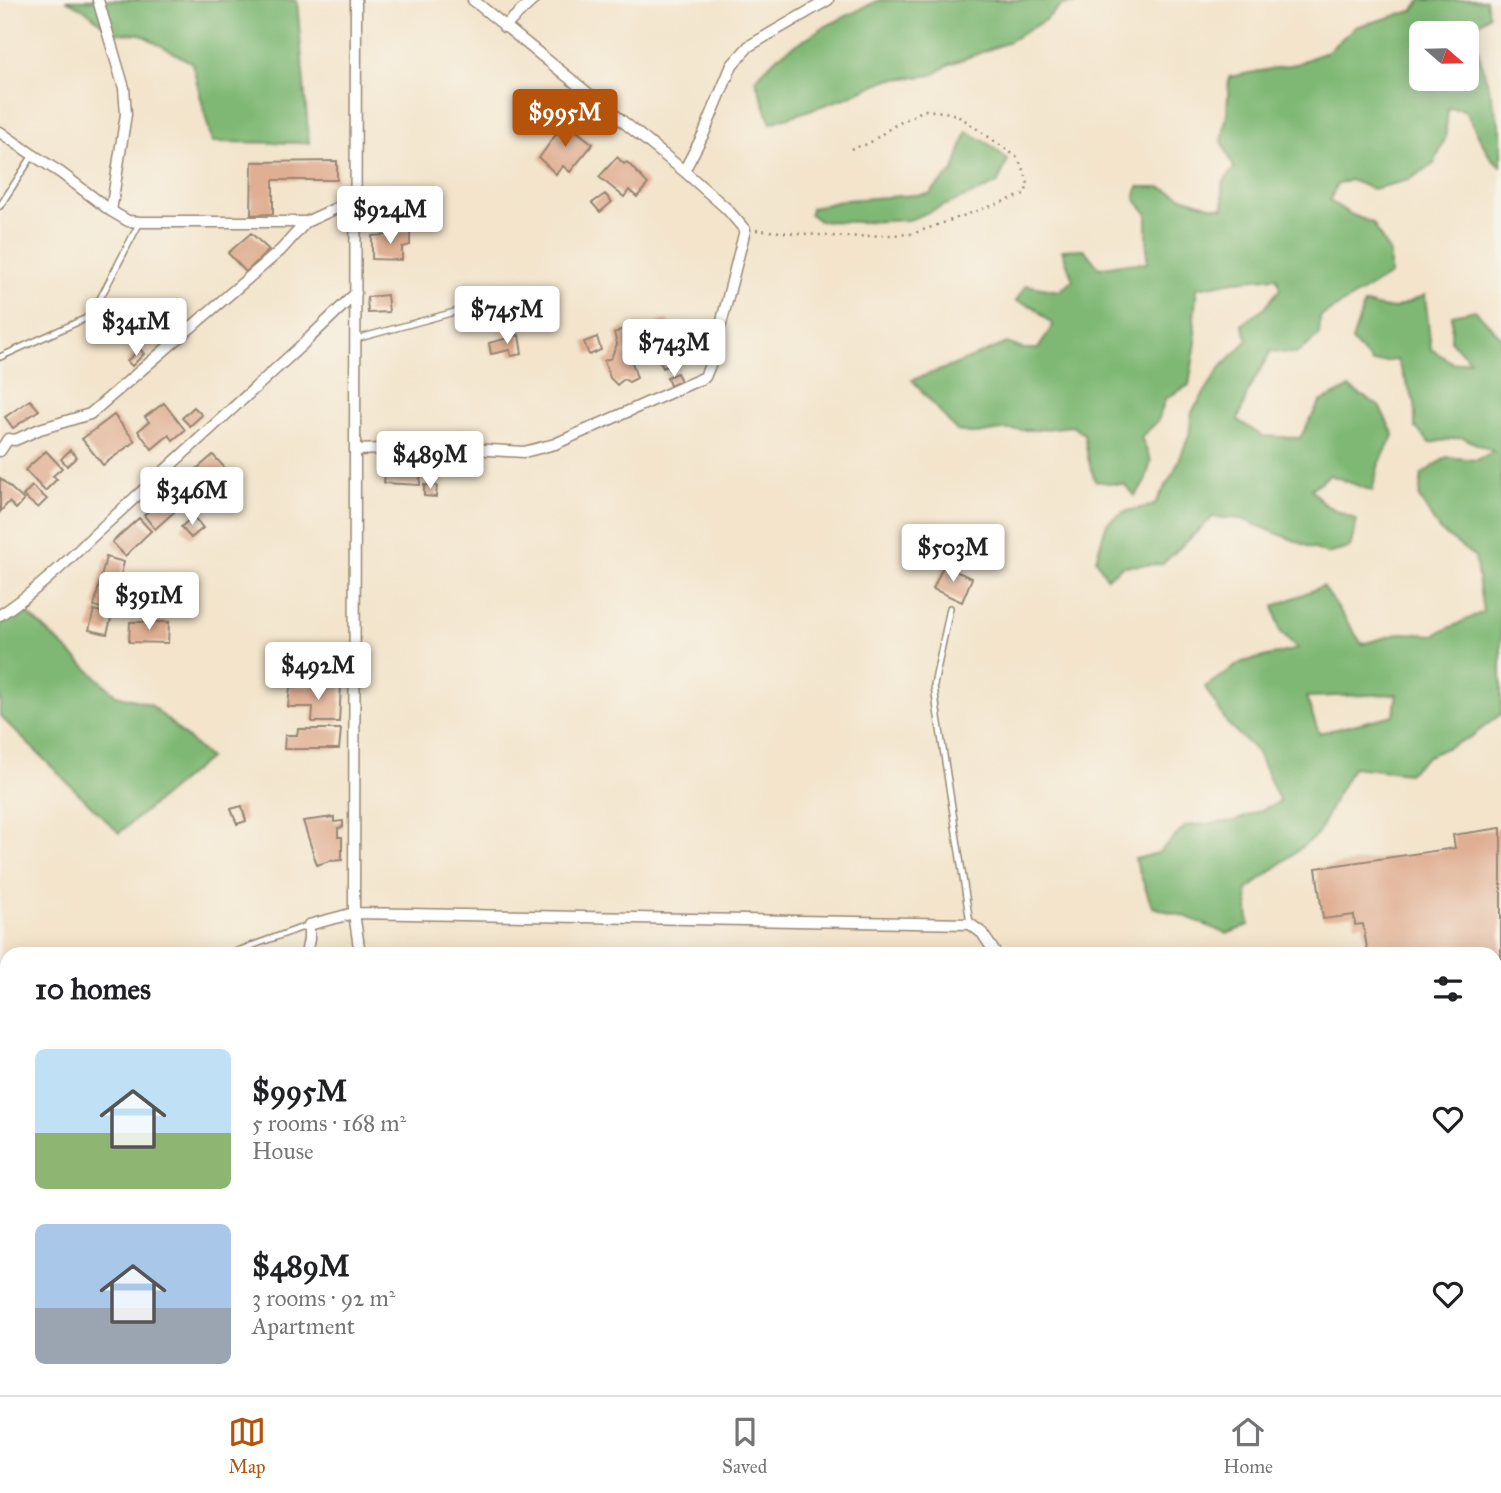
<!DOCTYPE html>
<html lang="en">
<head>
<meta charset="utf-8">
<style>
  body { margin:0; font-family:"IM FELL Great Primer",serif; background:#f6f6f6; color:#202124; height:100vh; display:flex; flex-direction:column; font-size:26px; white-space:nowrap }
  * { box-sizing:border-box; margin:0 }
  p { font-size:23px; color:#757577 }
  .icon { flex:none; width:38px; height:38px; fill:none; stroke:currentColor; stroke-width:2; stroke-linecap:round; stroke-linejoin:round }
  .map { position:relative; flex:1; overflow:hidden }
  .drawer { position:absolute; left:0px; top:947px; width:1502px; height:450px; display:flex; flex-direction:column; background:#fff; border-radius:21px 21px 0 0; box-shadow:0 4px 18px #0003 }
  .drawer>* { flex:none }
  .needle { width:46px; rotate:110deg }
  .buttons { position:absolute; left:1409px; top:21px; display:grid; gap:14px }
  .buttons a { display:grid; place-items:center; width:70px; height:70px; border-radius:10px; background:#fff; box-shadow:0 4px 18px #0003; font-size:35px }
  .price { position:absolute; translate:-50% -60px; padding:0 16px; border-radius:7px; background:#fff; color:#222; font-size:23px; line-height:46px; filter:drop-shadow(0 2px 4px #0008) }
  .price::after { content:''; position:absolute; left:50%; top:42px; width:21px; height:16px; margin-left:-10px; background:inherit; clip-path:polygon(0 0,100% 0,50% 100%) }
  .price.selected { background:#b45309; color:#fff }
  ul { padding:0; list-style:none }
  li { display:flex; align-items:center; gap:21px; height:175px; padding:0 35px }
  li span { display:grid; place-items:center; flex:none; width:196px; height:140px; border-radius:10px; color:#555 }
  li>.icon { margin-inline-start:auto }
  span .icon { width:84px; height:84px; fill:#fffc; stroke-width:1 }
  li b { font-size:30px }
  h2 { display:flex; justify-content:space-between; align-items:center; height:84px; padding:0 35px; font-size:30px }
  .tab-bar { display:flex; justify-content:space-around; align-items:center; height:98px; border-top:2px solid #e0e0e0; background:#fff; font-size:19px; color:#757577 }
  .tab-bar a { display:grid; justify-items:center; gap:4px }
  .tab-bar .selected { color:#b45309 }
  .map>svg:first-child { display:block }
  .forest { fill:#7fb875; stroke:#5d714a; stroke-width:2; fill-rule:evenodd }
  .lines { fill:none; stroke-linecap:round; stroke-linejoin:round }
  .river { stroke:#50bbcd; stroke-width:24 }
  .building { fill:#e0af93 }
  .service-casing { stroke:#978774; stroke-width:8 }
  .minor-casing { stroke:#978774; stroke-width:13 }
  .path { stroke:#978774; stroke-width:2.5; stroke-dasharray:2 5; stroke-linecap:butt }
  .service { stroke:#fff; stroke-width:5 }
  .minor { stroke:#fff; stroke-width:10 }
</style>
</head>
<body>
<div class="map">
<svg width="1501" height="1395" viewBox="0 0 1501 1395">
  <rect width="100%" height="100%" fill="#f7f3e8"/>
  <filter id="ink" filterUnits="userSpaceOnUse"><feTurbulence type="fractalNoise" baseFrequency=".0143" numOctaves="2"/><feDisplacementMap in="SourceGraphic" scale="14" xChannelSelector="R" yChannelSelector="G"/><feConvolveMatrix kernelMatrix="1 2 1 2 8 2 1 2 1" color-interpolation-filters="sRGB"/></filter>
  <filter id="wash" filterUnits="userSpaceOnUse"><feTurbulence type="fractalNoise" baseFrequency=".00686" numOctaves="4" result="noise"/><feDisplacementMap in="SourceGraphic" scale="28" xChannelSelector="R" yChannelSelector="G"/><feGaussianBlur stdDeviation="1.57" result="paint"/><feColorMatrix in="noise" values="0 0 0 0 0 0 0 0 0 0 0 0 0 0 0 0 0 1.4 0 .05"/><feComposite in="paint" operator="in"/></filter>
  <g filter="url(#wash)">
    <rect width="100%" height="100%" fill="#f3e4cb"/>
    <!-- forest -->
    <path class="forest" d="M66,0H297L309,143L212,142L192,63L140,34L113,33L85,10Z
      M879,0H1095L1062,5L1045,20L1006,43L950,64L933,75L886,80L845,98L771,123L755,79L778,56L822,28Z
      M1422,0H1486L1489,15L1472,29L1501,131V166L1490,157L1465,110L1448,108L1445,139L1434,164L1408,180L1373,189L1350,180L1336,185L1330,201L1350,214L1373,223L1390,254V275L1320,317L1319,336L1296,354L1271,351L1249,389L1238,420L1262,436L1300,438L1320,402L1349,388L1379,406L1394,435L1379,463L1372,491L1330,475L1311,489L1325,505L1357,520L1350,548L1327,554L1242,519L1213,517L1162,564L1123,566L1107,578L1096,559L1107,523L1123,512L1154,505L1174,472L1189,436L1192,412L1221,367L1248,340L1242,324L1265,307L1280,289L1277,277L1235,281L1197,288L1194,318L1196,342L1189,385L1165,399L1158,421L1141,437L1151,461L1145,482L1135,496L1125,485L1095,481L1088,458L1084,434L1072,426L1036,430H1002L977,434L957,431L912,380L952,366L1007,343L1023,349H1038L1053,325L1034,307L1016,301L1026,285L1059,291L1073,280L1062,250L1084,249L1099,268L1121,264L1147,263V213L1135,199L1138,187H1160L1185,198L1210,206L1224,208L1222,184L1234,168L1222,141L1227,113L1229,77L1296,64L1328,51L1355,27L1412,11ZM1421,33H1466V79H1421Z
      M967,131L990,145L1008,160L997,184L909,220L861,222L819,221L810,214L811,208L845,200L929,194L954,170Z
      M1425,295L1431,349L1453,363L1470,360L1451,341L1452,315L1475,310L1501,337V714L1471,737L1428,756L1408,773L1353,767L1337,795L1317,835L1247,890L1249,925L1227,934L1187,917L1152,907L1135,859L1158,853L1186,826L1235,821L1280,802L1257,752L1227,723L1205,687L1242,662L1298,649L1280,631L1274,606L1323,586L1362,644L1401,633L1434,635L1483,612L1475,557L1439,530L1419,497L1422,474L1447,457L1476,460L1494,452L1462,437L1430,443L1415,427V403L1397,360L1372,363L1352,341L1364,304L1393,309ZM1397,694L1394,715L1319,733L1306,697Z
      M23,609L116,695L150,704L209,758L119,833L0,716V623Z
      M977,1390H1094L1086,1395H969Z"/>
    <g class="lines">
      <!-- river -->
      <path class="river" d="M0,1270L7,1303
        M1494,1270L1501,1271
        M0,1395L7,1331
        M963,1395L972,1390"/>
    </g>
    <g id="blocks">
      <!-- building -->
      <path class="building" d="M565,122L593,144L570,172L563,166L556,174L539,158Z
        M617,157L624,164L627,162L648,184L637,197L629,190L624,197L599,177Z
        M337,161V180H273V214L251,215L252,162Z
        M605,194L612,202L600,212L592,203Z
        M410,230V245L402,247V260L372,259V236L386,235Z
        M251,233L269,250L246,272L228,253Z
        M387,295L389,312L368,313L367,297Z
        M668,320L669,329L660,330L659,321Z
        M625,328L631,341L624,353L631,359L637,378L629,382L624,379L617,385L610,378L604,361L611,358L617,344L614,333Z
        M668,332L675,352L682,350L685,357L663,368L649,340Z
        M519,335L522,354L511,356L510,350L491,354L489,343Z
        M597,337L601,350L589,355L584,342Z
        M140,349L144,354L132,366L127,361Z
        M677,373L681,381L670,386L667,377Z
        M30,400L39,410L13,428L5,417Z
        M164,403L185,430L173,440L169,435L152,449L138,431L149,422L145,417Z
        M194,407L202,415L190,426L182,418Z
        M114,415L135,441L103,465L82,439Z
        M70,450L77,457L67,466L61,459Z
        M46,451L62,468L53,476L57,479L45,491L25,470Z
        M213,455L225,468L205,487L192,473Z
        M386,460L421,462L420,485L384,483Z
        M189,476L200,489L185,502L174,490Z
        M0,478L24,500L16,509L9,502L0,512Z
        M424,485L437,486L436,497L424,496Z
        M32,486L47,499L38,508L23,496Z
        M170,492L182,505L155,529L144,515Z
        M193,516L203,528L191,538L181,527Z
        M139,518L151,531L125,556L112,542Z
        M106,557L124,562L112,611L94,606Z
        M943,566L972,578L962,602L933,589Z
        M94,610L112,615L107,634L89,630Z
        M130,622H169L168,643L129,642Z
        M341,686L339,722H312L313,707H288L290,687Z
        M298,729H341L339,749H284L285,735H297Z
        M242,806L246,821L237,824L231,809Z
        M334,817V822L343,821V827L338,828V837H342V860L329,861L317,865L303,821Z
        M1501,828V989L1494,990V954H1368L1363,924L1355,925L1354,915L1323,919L1316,868L1455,848L1453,835Z
        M1494,1147H1501V1182H1495Z
        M782,1390H825L817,1395H785Z"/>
    </g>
  </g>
  <g filter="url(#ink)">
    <use href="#blocks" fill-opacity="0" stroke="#978774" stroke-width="2"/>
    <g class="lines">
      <!-- service casing -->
      <g class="service-casing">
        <path id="service" d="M0,206L33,155
          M356,339L469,308
          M0,357L91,316L140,222
          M950,608L934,685L937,710L970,923
          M229,954L309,925
          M445,1395L449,1390"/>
      </g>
      <!-- minor casing -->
      <g class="minor-casing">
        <path id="minor" d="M98,0L124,88L126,114L111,211
          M356,0L354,913L360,954
          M504,27L533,0
          M0,132L33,155L61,173L111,211L128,221L140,222H306
          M684,171L704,133L732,65L749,46L828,0
          M356,450L441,447L524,452L555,444L705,377L712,360L745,230L727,209L684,171L473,0
          M0,451L8,439L15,440L40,429L90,414L281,250L306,222L356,199
          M0,615C34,593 64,565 93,536L303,344L356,293
          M306,954L309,939V925L354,913L970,924L982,933L996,954
          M1494,1054H1501
          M1494,1222L1501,1220
          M522,1390L524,1395
          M601,1390L607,1395"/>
      </g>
      <!-- path -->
      <path class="path" d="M756,230L845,237L912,234L1025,194L1028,184L1025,173L1017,157L963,119L951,113L924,110L892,127L868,144L850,149
        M1243,1395L1247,1390
        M1340,1395L1341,1390"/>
      <!-- service -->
      <use href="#service" class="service"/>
      <!-- minor -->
      <use href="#minor" class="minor"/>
    </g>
  </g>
</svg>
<div class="buttons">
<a><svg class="needle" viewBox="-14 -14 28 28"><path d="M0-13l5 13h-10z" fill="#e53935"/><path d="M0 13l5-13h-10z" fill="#757577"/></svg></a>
</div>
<b class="price selected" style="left:565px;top:149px">$995M</b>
<b class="price" style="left:390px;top:246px">$924M</b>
<b class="price" style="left:507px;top:346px">$745M</b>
<b class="price" style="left:136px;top:358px">$341M</b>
<b class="price" style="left:674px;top:379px">$743M</b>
<b class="price" style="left:430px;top:491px">$489M</b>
<b class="price" style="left:192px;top:527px">$346M</b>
<b class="price" style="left:953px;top:584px">$503M</b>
<b class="price" style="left:149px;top:632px">$391M</b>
<b class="price" style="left:318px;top:702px">$492M</b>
<section class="drawer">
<h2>10 homes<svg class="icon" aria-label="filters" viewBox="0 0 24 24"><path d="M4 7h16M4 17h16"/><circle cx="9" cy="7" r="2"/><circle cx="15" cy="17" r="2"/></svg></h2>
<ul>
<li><span style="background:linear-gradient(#bfe0f5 60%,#8fb573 0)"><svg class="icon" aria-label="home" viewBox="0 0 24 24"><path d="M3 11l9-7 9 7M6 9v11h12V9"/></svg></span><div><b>$995M</b><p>5 rooms · 168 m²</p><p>House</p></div><svg class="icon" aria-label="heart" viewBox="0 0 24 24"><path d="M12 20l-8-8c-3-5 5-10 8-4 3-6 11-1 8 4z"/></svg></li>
<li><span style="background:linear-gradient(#a9c7e8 60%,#9aa5b1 0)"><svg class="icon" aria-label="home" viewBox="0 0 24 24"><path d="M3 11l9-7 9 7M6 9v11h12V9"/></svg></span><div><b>$489M</b><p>3 rooms · 92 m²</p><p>Apartment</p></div><svg class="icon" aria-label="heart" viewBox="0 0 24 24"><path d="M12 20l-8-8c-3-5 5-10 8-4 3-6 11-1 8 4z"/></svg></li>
</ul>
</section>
</div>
<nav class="tab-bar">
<a class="selected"><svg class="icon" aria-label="map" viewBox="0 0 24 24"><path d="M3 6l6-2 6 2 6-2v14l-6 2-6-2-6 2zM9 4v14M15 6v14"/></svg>Map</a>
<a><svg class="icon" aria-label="saved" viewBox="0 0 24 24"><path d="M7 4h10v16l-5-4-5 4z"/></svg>Saved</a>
<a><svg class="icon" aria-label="home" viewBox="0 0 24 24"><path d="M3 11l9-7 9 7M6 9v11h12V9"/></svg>Home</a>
</nav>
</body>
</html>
